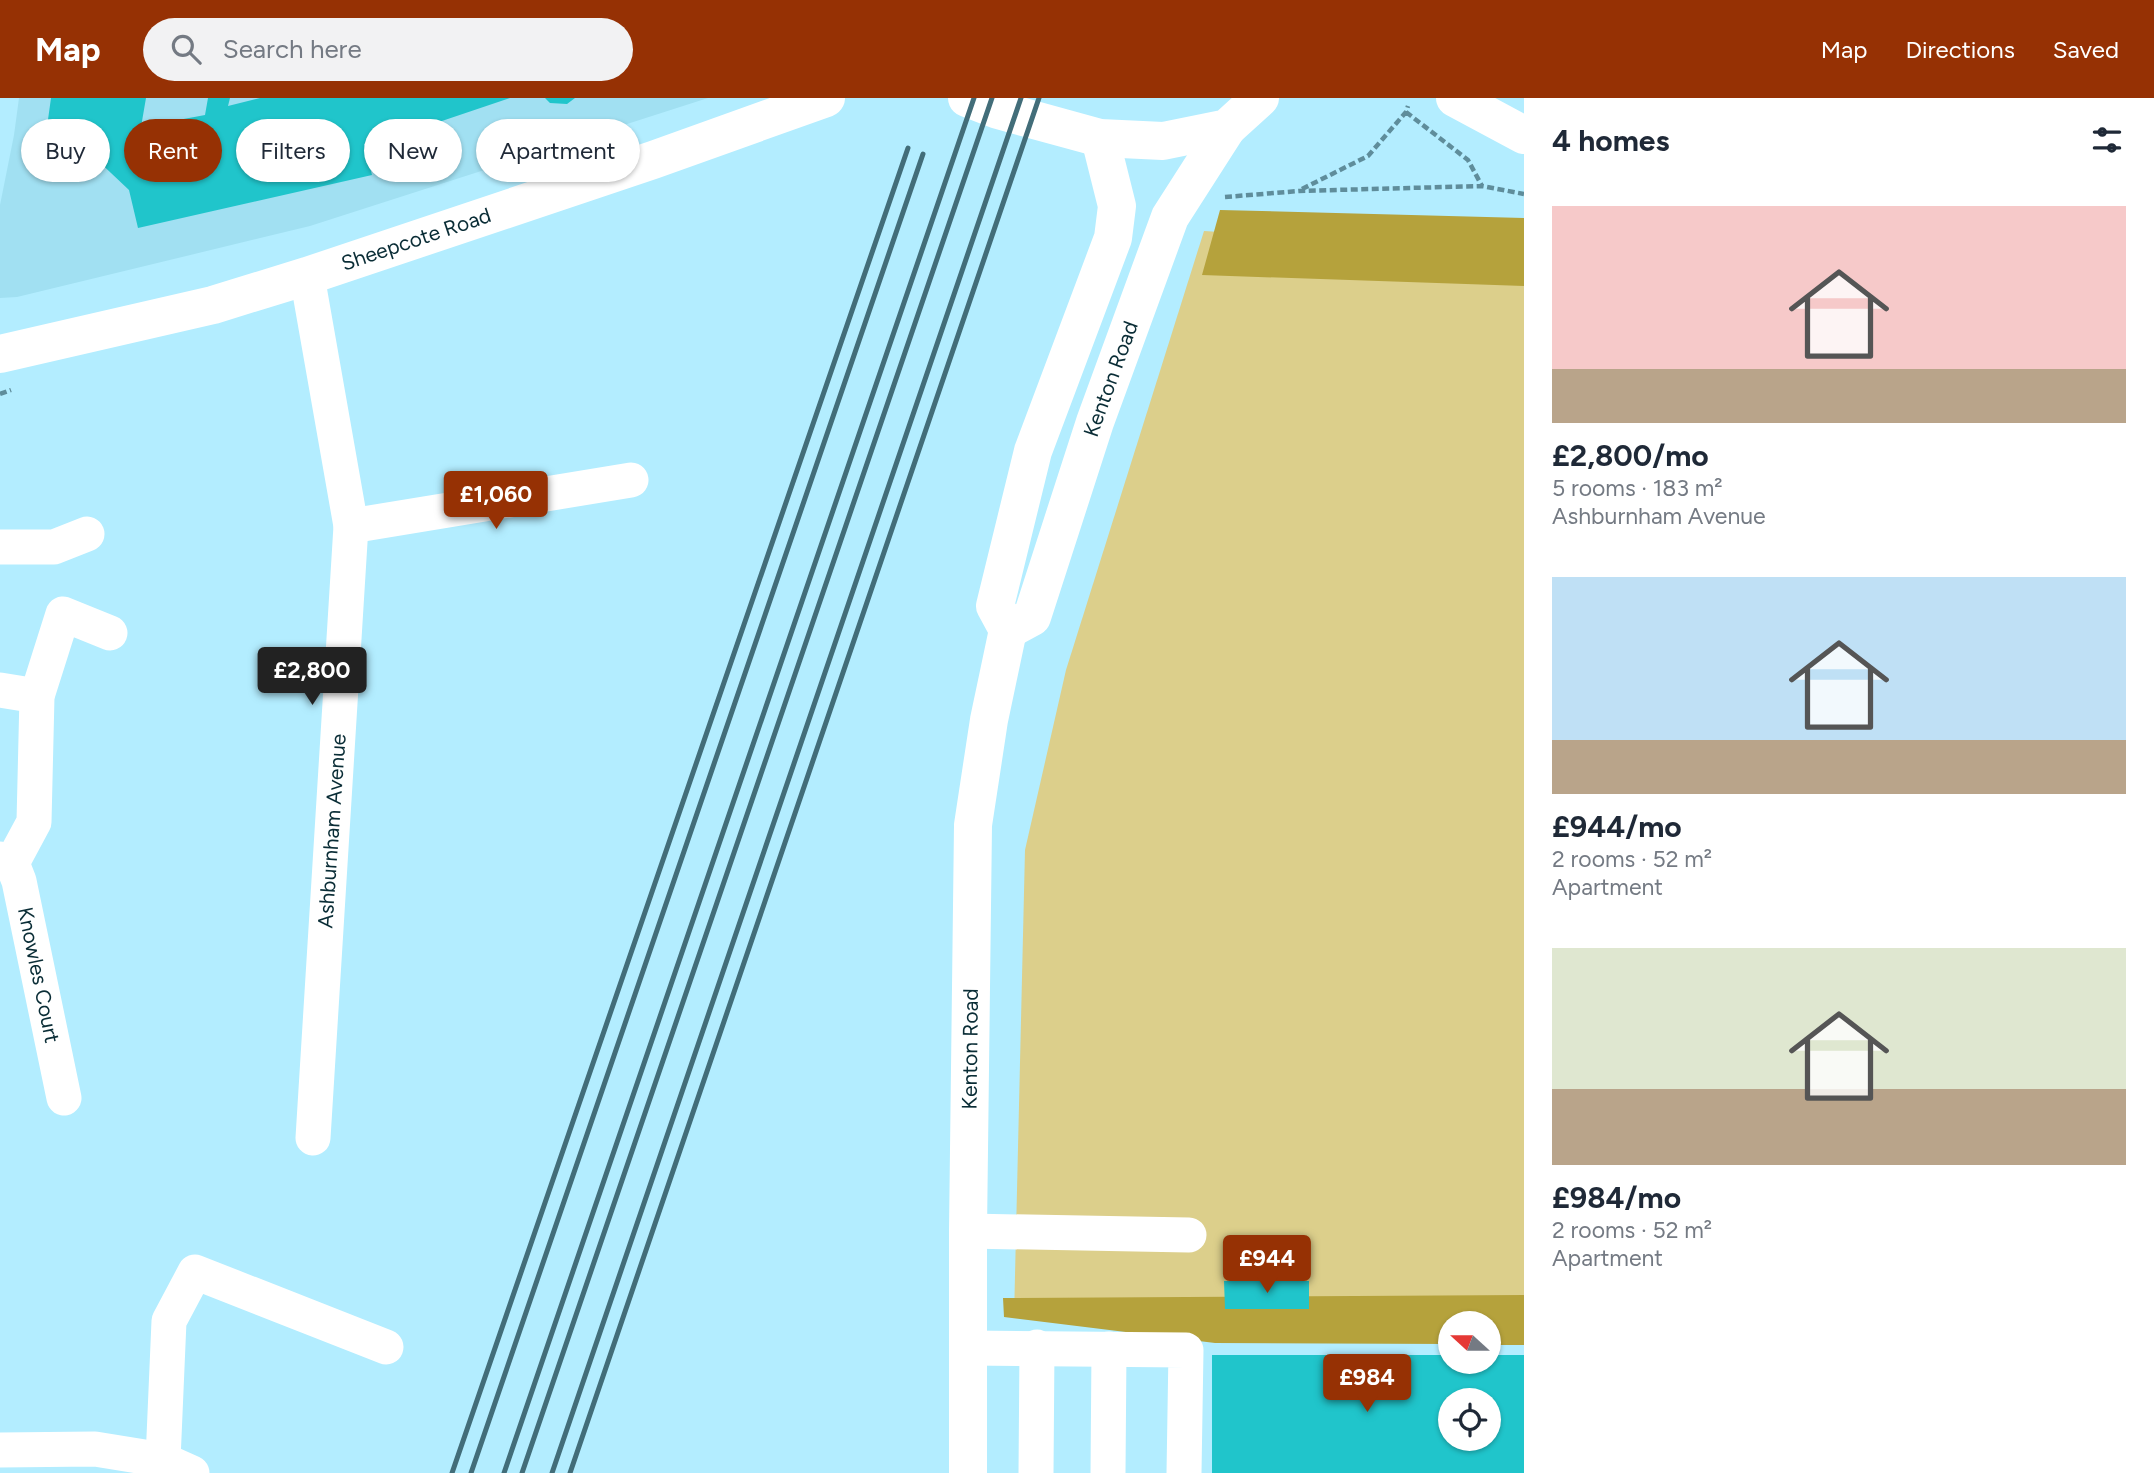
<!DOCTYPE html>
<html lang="en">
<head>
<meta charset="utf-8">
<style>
  body { margin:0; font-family:Figtree,sans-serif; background:#f2f2f3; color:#1f2937; height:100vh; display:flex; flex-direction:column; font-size:26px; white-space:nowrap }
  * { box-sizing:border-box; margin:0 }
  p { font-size:23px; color:#747a83 }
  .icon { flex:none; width:38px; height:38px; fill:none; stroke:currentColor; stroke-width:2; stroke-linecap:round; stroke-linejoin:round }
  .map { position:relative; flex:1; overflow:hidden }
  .drawer { display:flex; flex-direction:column; background:#fff; width:630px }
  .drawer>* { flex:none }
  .hud { position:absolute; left:21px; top:21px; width:665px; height:63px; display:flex; gap:14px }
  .needle { width:46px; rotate:291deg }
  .buttons { position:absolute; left:1438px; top:1213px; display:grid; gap:14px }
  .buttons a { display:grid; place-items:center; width:63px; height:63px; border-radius:50%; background:#fff; box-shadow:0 2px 5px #0004; font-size:35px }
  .price { position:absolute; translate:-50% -60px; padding:0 16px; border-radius:7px; background:#963104; color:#fff; font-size:23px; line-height:46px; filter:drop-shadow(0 2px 4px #0008) }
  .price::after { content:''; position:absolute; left:50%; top:42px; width:21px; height:16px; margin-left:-10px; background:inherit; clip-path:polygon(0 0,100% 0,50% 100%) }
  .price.active { background:#222; color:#fff }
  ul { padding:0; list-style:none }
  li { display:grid; align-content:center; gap:14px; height:371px; padding:0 28px }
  li span { display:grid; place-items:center; height:217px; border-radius:0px; color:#555 }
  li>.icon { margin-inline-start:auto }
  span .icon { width:126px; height:126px; fill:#fffc; stroke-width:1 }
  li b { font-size:30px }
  h2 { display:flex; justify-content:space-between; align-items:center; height:84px; padding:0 28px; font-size:30px }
  .chip { padding:0 24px; border-radius:32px; background:#fff; box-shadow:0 2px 5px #0004; font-size:24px; line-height:63px }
  .chip.active { background:#963104; color:#fff }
  header { display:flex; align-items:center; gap:42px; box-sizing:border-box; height:98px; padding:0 35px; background:#963104; color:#fff }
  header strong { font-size:33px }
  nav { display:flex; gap:38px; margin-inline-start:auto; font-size:24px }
  .search { width:490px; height:63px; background:#f2f2f3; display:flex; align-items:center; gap:18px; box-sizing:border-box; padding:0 24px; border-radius:38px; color:#747a83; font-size:26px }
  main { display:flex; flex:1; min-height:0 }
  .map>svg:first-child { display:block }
  .built { fill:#a1e0f2 }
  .green { fill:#dccf8b }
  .forest { fill:#b5a23c }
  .building { fill:#20c5cb; fill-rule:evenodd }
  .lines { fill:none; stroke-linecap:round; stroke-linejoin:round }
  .path { stroke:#5f8d9b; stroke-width:4.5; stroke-dasharray:7 3.5; stroke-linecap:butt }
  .minor { stroke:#fff; stroke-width:35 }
  .major { stroke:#fff; stroke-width:38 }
  .rail { stroke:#426d79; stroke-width:5 }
  .labels { text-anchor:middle; stroke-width:5; stroke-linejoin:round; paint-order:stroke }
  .street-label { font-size:21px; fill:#0a2d36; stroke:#fff }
</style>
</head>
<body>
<header>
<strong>Map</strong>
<div class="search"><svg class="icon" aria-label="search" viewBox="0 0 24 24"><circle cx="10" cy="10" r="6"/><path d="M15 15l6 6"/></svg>Search here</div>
<nav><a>Map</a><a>Directions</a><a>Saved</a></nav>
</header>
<main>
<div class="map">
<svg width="1524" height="1375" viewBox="0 0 1524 1375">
  <rect width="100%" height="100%" fill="#b3edff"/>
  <!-- built -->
  <path class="built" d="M19,0H708L310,128L17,199L0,200V107L14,37Z"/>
  <!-- green -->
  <path class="green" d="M1204,133L1524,153V1208L1014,1220L1025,752L1066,572Z"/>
  <!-- forest -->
  <path class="forest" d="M1220,112L1524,120V188L1202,177Z
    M1524,1197V1247H1489V1225H1451V1246L1215,1245L1004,1219L1003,1200Z"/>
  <!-- building -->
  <path class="building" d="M51,0H146L141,29L205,17L208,0H230L228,8L260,0H510L433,26L432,42L417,52L400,48L392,39L364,46L372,77L138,130L129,92L75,41L46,36Z
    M545,0H575L567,6L550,5Z
    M1224,1183H1309V1211H1225Z
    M1212,1257H1451V1264H1489V1257H1524V1375H1212ZM1451,1302H1489V1340H1451Z"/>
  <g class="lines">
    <!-- path -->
    <path class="path" d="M1406,14L1468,62L1482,88
      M1302,91L1368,58L1406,14L1408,8
      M1225,99L1299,93L1482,88L1524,96
      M0,296L11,292"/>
    <!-- minor -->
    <g class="minor">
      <path d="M307,178L351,428L313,1040"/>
      <path d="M351,428L631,382"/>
      <path d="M0,449H54L87,436"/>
      <path d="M0,592L37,598"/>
      <path id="s1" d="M0,761L12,765L19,783L64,1000"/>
      <path d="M12,765L34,724L37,598L63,516L110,535"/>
      <path d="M968,1133L1189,1137"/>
      <path d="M969,1250L1186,1252L1184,1375"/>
      <path d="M0,1352L95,1351L163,1362L192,1375"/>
      <path d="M163,1362L169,1223L195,1174L386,1249"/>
      <path d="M1036,1375L1037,1249"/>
      <path d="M1108,1375L1109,1251"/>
    </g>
    <!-- major -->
    <g class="major">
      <path d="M967,0L998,12L1100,40L1163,43L1227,30L1260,0"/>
      <path d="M1455,0L1524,37"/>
      <path id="s2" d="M0,256L213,207L307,178L653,62L826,0"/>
      <path id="s3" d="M1008,532L1032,519L1095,324L1170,119L1227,30"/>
      <path id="s4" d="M968,1375V1133L973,727L989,622L1008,532L995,508L1033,353L1113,140L1117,108L1100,40"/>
    </g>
    <!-- rail -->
    <path class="rail" d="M452,1375L908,50
      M471,1375L923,56
      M504,1375L974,0
      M522,1375L992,0
      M552,1375L1021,0
      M570,1375L1039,0"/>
  </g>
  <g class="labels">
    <!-- street labels -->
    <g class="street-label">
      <text dy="7" stroke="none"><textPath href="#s2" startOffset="432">Sheepcote Road</textPath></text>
      <text dy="7" stroke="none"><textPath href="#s3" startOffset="278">Kenton Road</textPath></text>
      <text transform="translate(332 733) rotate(-86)" y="7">Ashburnham Avenue</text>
      <text dy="7" stroke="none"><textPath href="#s1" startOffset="128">Knowles Court</textPath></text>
      <text dy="7" stroke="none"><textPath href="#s4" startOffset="424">Kenton Road</textPath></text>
    </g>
  </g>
</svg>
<div class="buttons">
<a><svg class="needle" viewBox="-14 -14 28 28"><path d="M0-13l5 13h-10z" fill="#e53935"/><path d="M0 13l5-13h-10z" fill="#747a83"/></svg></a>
<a><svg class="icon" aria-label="locate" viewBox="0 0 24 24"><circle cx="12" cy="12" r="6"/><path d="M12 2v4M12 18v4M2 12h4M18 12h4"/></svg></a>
</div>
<b class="price" style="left:496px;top:433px">£1,060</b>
<b class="price active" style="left:312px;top:609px">£2,800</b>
<b class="price" style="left:1267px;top:1197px">£944</b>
<b class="price" style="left:1367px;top:1316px">£984</b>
<div class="hud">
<a class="chip">Buy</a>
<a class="chip active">Rent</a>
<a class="chip">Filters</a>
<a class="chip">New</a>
<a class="chip">Apartment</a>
</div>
</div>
<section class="drawer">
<h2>4 homes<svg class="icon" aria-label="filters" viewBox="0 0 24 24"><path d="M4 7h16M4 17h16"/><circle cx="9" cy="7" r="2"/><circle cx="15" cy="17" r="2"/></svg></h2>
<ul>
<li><span style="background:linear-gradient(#f6c9c9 75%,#b9a48a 0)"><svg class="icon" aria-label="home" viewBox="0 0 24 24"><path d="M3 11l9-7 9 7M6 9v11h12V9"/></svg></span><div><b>£2,800/mo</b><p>5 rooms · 183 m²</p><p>Ashburnham Avenue</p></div></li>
<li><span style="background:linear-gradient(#bfe0f5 75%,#b9a48a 0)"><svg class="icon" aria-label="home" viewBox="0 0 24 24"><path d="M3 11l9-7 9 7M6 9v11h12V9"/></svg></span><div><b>£944/mo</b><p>2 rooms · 52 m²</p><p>Apartment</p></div></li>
<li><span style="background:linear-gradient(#dfe7d0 65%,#b9a48a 0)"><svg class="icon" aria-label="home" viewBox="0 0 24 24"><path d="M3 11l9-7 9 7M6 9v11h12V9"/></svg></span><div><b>£984/mo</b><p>2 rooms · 52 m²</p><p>Apartment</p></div></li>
</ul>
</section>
</main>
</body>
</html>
